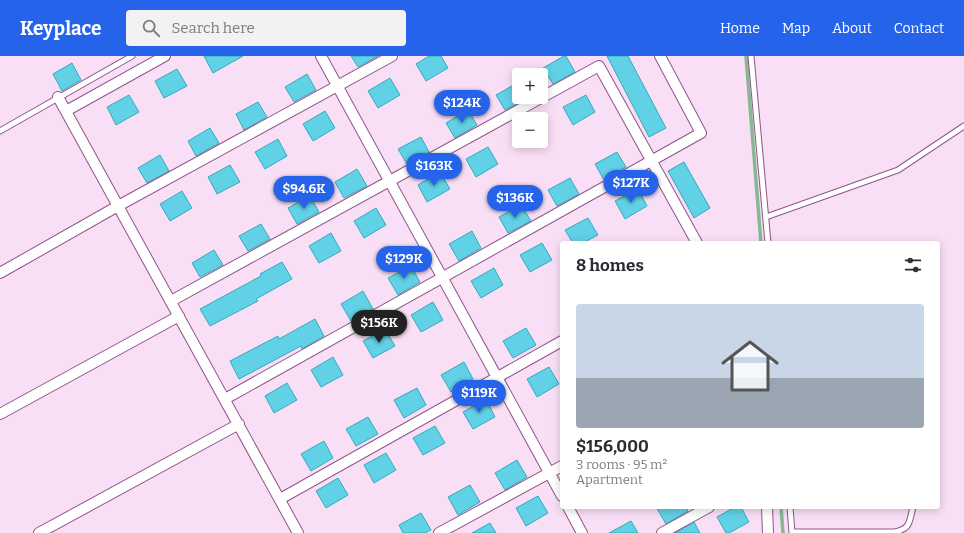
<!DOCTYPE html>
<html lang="en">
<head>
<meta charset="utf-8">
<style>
  body { margin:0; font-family:Bitter,serif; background:#f2f2f3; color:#2b2b33; height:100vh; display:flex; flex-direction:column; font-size:15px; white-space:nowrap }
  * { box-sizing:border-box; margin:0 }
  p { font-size:13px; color:#7c7c81 }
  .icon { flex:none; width:22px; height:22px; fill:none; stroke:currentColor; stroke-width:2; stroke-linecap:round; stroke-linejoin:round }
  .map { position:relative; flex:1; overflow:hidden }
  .drawer { position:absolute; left:560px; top:185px; width:380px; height:268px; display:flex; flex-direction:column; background:#fff; border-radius:4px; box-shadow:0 2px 10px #0003 }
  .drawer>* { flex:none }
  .fabs { position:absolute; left:512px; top:12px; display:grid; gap:8px }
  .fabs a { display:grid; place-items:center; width:36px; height:36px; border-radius:4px; background:#fff; box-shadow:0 2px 10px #0003; font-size:20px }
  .price { position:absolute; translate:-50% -34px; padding:0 9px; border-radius:14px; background:#2563eb; color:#fff; font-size:13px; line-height:26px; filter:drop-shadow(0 1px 2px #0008) }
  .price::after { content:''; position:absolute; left:50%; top:24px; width:12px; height:9px; margin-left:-6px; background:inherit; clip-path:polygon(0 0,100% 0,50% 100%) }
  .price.on { background:#222; color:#fff }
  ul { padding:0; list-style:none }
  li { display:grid; align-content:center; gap:8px; height:212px; padding:0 16px }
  li span { display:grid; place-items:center; height:124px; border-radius:4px; color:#555 }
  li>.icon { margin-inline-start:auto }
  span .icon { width:72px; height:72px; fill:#fffc; stroke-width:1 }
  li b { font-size:17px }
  h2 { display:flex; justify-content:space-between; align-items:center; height:48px; padding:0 16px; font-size:17px }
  header { display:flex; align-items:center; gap:24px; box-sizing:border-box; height:56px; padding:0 20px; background:#2563eb; color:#fff }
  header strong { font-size:19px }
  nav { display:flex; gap:22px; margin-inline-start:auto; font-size:14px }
  .search { width:280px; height:36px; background:#f2f2f3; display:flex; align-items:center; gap:10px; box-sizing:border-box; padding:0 14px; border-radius:4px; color:#7c7c81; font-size:15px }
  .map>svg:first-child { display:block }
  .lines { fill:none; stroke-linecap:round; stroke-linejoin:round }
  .stream { stroke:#85b990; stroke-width:3.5 }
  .building { fill:#61d1e5; stroke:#34abbe }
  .lane-casing { stroke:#8f5589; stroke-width:7 }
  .street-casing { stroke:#8f5589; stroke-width:12 }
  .lane { stroke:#fff; stroke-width:5 }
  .street { stroke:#fff; stroke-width:10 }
</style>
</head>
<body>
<header>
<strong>Keyplace</strong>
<div class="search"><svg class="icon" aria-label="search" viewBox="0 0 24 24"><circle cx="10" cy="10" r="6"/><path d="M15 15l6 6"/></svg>Search here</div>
<nav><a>Home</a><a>Map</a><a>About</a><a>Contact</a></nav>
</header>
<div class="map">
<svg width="964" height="477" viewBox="0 0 964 477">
  <rect width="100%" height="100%" fill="#f9dff6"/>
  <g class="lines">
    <!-- stream -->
    <path class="stream" d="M746,0L761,187
      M781,451L783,477"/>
  </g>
  <!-- building -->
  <path class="building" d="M204,0H243L213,17Z
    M351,0H378L358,11Z
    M429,0H441L448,12L426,25L416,8Z
    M564,0H566L575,16L553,28L543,12Z
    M607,0H628L666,72L649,81Z
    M72,7L81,24L62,35L53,18Z
    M177,13L187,30L164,42L155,25Z
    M307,18L316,34L294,46L285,31Z
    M390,22L400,39L378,52L368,35Z
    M519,26V41H529L505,54L496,39Z
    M129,39L139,56L116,69L107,51Z
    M586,39L595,56L573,69L563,51Z
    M258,46L267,61L244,74L236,58Z
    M468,54L477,69L455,82L446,67Z
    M325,55L335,72L313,85L303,68Z
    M210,72L219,87L196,100L188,85Z
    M421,81L429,96L407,108L398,93Z
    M278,83L287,100L265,113L255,96Z
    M488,91L498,108L476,121L466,103Z
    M617,96L626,111L604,124L595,108Z
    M160,99L169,115L147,127L138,112Z
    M684,106L710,152L694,162L668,115Z
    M230,109L240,126L217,138L208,121Z
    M357,113L367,130L344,142L335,126Z
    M440,116L450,133L427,146L418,129Z
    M570,122L579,138L557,150L548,134Z
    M638,133L647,150L625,163L615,145Z
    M182,135L192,152L170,165L160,148Z
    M310,140L319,156L297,168L288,152Z
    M521,149L531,165L508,177L499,161Z
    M376,152L386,169L364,182L354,165Z
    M588,162L598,179L583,187H573L565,174Z
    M261,168L270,183L248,195L239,180Z
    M472,175L481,192L459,205L449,188Z
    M331,177L341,195L319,207L309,190Z
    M542,187L552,204L530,216L520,199Z
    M214,194L223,209L200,221L192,207Z
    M282,206L292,223L256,243L258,245L210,270L200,253L261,220L260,218Z
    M411,210L420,226L398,239L388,222Z
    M494,212L503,229L481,242L471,225Z
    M363,235L373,253L351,265L341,248Z
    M433,246L443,264L421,276L411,259Z
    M315,263L324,280L302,293L301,290L239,323L230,305L278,280L279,283Z
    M526,272L536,289L513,302L503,285Z
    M385,273L395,290L373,302L363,285Z
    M333,301L343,319L321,331L311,314Z
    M464,306L473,323L451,336L441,319Z
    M549,311L559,328L537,341L527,323Z
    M287,327L297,344L274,357L265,340Z
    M417,332L426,349L404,362L394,344Z
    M486,343L495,361L473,373L463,356Z
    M368,361L378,378L356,390L346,373Z
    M435,370L445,387L423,399L413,382Z
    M324,385L333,402L311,415L301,398Z
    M386,397L396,414L374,427L364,409Z
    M517,404L527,421L505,434L495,417Z
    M338,422L348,439L326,452L316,435Z
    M470,429L480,446L458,459L448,441Z
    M538,440L548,457L526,470L516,452Z
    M656,451H686L688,455L666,468Z
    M735,451H741L749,466L729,477H726L717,461Z
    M421,457L431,474L425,477H403L399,469Z
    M631,465L638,477H609Z
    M694,466L700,477H675Z
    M490,467L496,477H472Z"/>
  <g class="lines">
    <!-- lane casing -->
    <g class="lane-casing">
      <path id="lane" d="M751,0L768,187
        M0,75L132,0
        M766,161L898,114L964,70
        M790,451L792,477
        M792,476H894C911,473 909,466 913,451"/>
    </g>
    <!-- street casing -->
    <g class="street-casing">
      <path id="street" d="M321,0L562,440
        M58,41L298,477
        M66,55L165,0
        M0,217L118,150L392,0
        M171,245L599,10L697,187
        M225,343L701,77L660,0
        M0,358L179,260
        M280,443L562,285
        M568,451L582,477
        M767,451L768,477
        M39,477L239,368
        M439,477L562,410
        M662,477L709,451"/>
    </g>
    <!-- lane -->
    <use href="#lane" class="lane"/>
    <!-- street -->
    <use href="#street" class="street"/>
  </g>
</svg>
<div class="fabs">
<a>+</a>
<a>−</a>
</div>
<b class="price" style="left:462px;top:68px">$124K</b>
<b class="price" style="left:434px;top:131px">$163K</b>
<b class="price" style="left:631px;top:148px">$127K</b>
<b class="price" style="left:304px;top:154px">$94.6K</b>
<b class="price" style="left:515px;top:163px">$136K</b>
<b class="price" style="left:404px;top:224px">$129K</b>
<b class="price on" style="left:379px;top:288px">$156K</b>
<b class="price" style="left:479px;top:358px">$119K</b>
<section class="drawer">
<h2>8 homes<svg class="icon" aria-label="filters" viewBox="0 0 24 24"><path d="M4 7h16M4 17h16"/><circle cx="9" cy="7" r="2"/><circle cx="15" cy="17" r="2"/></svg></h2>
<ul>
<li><span style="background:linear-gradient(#c9d6e8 60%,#9aa5b1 0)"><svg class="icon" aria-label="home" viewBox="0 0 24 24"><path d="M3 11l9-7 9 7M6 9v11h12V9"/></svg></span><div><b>$156,000</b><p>3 rooms · 95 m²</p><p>Apartment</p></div></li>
</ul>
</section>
</div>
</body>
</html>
